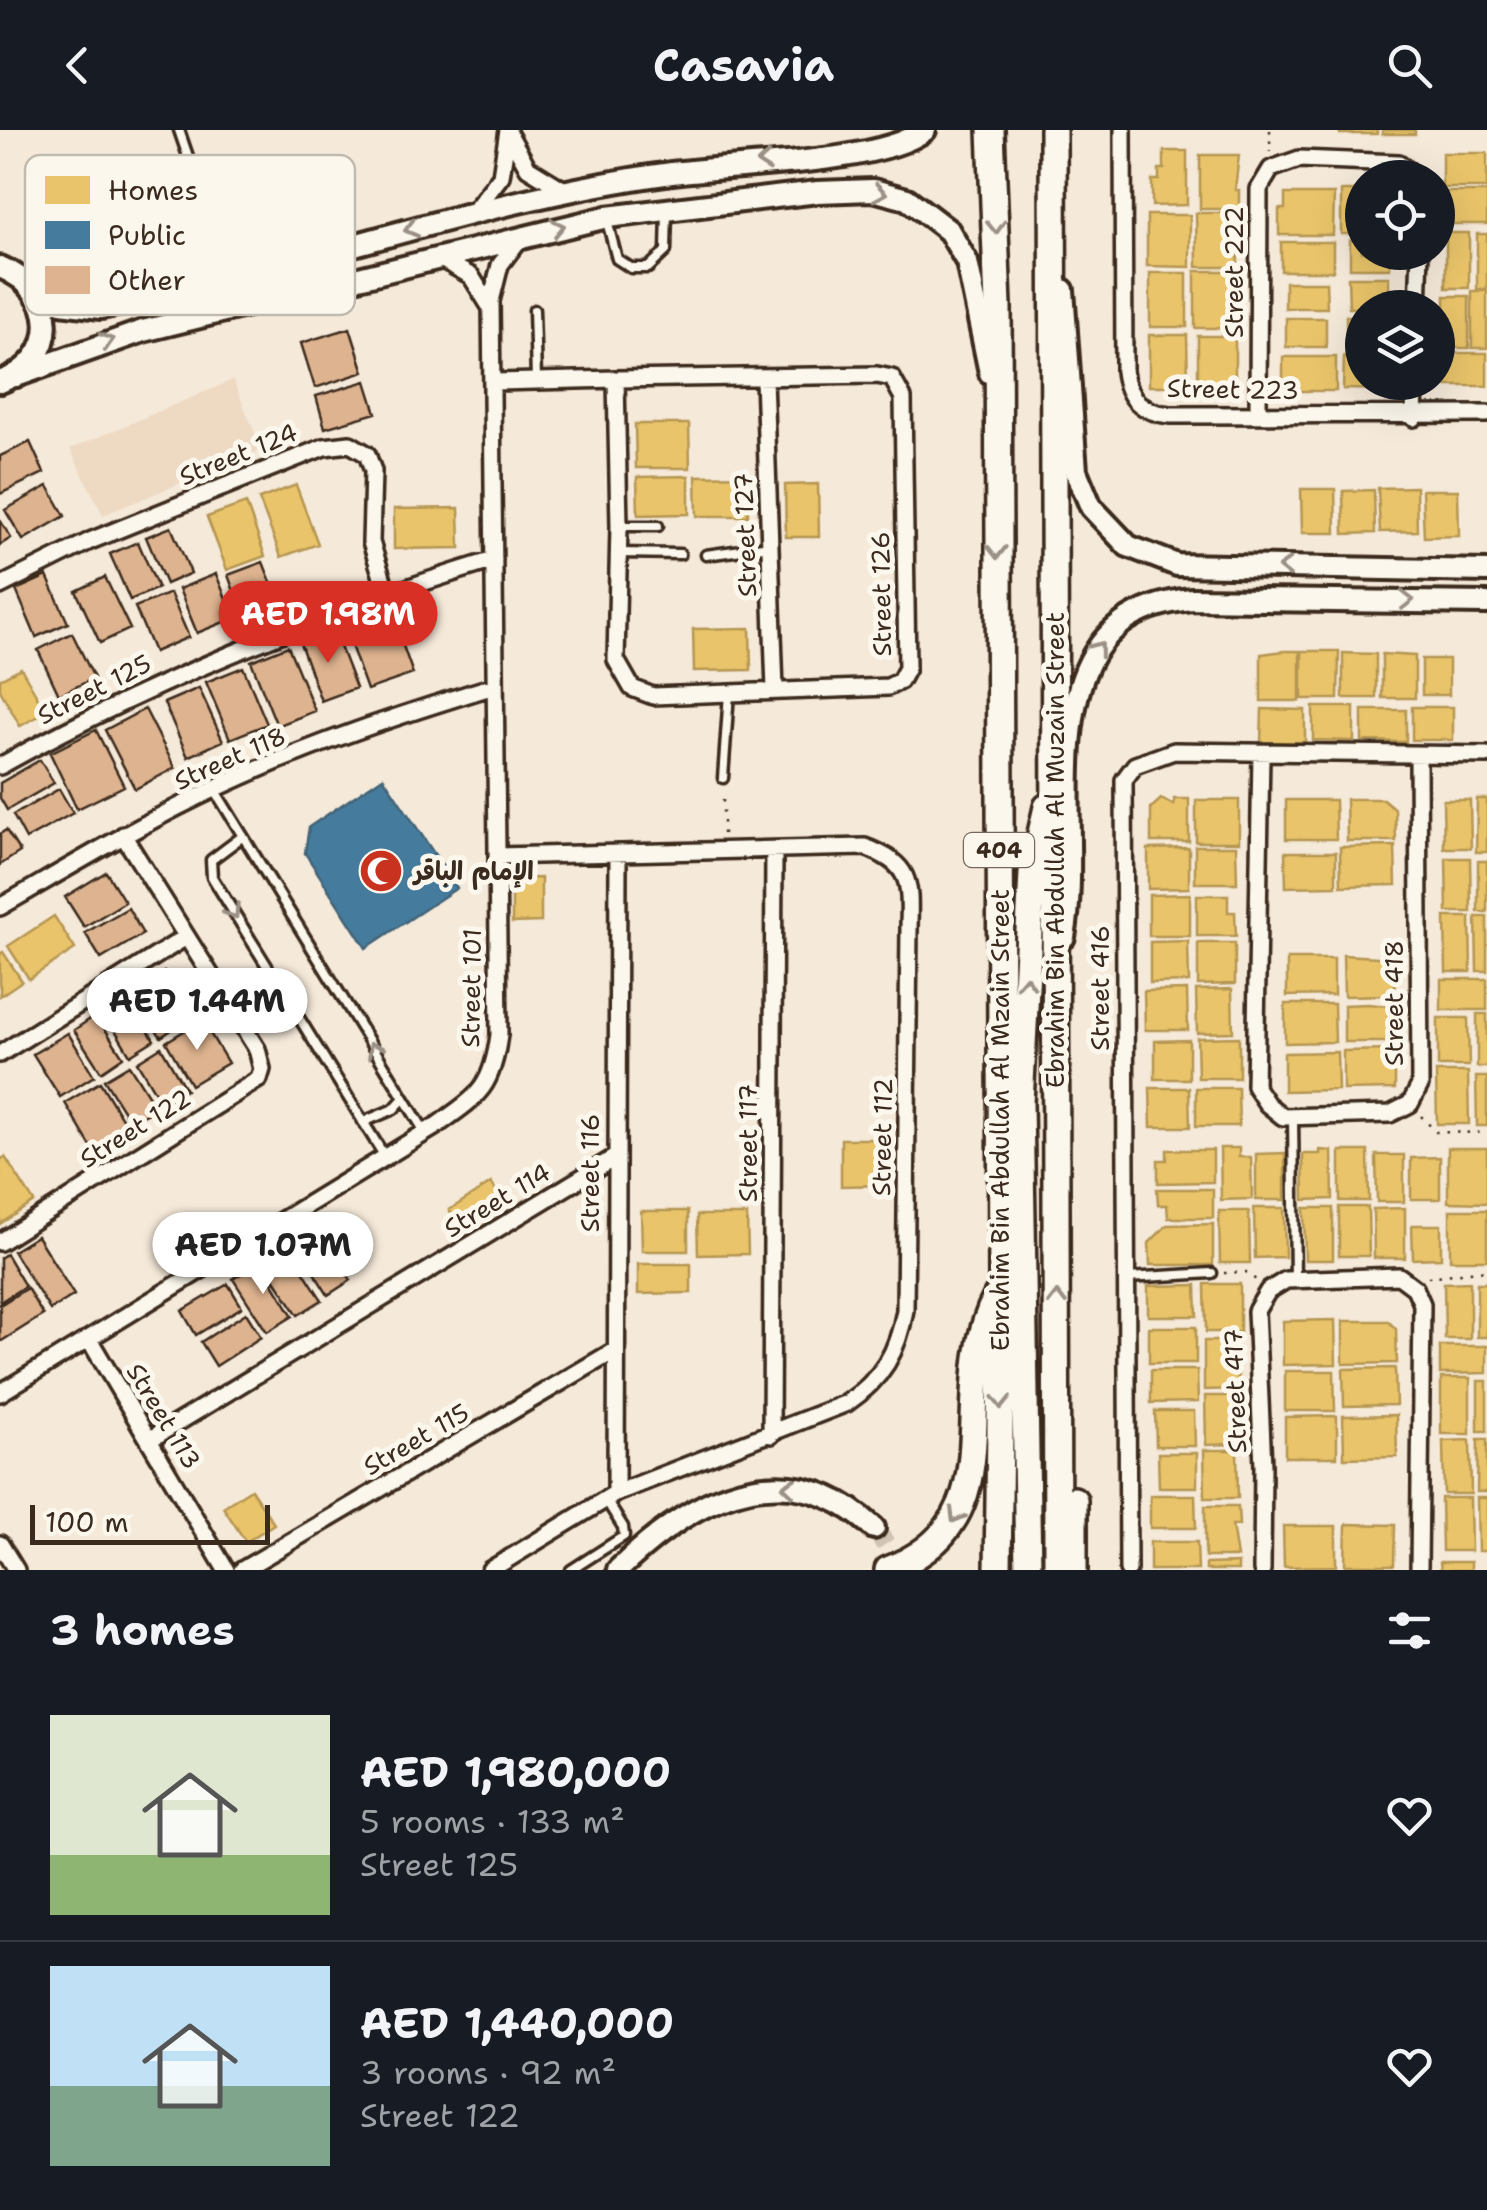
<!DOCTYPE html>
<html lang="en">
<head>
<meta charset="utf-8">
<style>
  body { margin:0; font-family:"Shantell Sans","Playpen Sans Arabic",sans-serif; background:#20242c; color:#f1f3f6; height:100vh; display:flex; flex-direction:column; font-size:38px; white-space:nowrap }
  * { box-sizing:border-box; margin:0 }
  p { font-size:32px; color:#9ea1a6 }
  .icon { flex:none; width:55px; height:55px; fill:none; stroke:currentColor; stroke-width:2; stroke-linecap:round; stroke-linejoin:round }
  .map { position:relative; height:1440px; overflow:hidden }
  .drawer { display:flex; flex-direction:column; background:#171b24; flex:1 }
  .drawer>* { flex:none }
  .tools { position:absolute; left:1345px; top:30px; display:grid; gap:20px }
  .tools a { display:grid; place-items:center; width:110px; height:110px; border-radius:50%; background:#171b24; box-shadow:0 10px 40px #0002; font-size:50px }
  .scale { position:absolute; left:30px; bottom:25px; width:240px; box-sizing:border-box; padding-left:10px; border:5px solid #3b2a1e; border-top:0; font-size:28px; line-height:35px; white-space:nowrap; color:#3b2a1e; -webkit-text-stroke:8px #fbf7ec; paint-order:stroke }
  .price { position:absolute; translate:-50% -85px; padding:0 22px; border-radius:35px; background:#fff; color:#222; font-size:32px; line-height:65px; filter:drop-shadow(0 2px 5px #0008) }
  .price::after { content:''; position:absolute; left:50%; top:60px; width:30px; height:22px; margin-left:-15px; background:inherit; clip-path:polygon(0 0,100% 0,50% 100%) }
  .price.selected { background:#d93025; color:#fff }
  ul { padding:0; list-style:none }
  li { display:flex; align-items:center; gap:30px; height:250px; padding:0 50px }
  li+li { border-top:2px solid #363941 }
  li span { display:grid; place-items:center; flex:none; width:280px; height:200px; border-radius:0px; color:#555 }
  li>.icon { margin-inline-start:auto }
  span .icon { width:120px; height:120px; fill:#fffc; stroke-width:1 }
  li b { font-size:42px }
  h2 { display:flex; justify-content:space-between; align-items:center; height:120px; padding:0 50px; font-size:42px }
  header { display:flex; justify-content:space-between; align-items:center; height:130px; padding:0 50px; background:#171b24; font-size:45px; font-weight:700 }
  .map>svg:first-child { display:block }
  .built { fill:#eed9c3 }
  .homes { fill:#e9c46a; stroke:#b59653; stroke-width:2.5 }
  .public { fill:#457b9d; stroke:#426377; stroke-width:2.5 }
  .building { fill:#deb38f; stroke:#3b2a1e; stroke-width:2.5 }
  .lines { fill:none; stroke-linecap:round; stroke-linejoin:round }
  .tertiary-tunnel { stroke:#d0c3b4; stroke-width:20; stroke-dasharray:20 10; stroke-linecap:butt }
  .service-casing { stroke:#3b2a1e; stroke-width:15 }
  .minor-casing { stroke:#3b2a1e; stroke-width:22 }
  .tertiary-casing { stroke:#3b2a1e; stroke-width:28 }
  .primary-casing { stroke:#3b2a1e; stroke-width:32 }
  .path { stroke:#3b2a1e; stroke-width:2.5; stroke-dasharray:2.5 8; stroke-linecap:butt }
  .service { stroke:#fbf7ec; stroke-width:8 }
  .minor { stroke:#fbf7ec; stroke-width:15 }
  .tertiary { stroke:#fbf7ec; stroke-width:20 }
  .primary { stroke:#fbf7ec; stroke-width:25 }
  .oneway { stroke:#9b9085 }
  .labels { text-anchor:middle; stroke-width:10; stroke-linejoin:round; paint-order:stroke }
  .shield { fill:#fbf7ec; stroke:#75685c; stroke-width:2.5 }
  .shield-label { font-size:22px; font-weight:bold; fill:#3b2a1e }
  .street-label { font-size:25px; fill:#3b2a1e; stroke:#fbf7ec }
  .poi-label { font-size:25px; font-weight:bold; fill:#3b2a1e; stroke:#fbf7ec; text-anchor:start }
  .key { fill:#fbf7ec; stroke:#c1baae; stroke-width:2.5 }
  .key-label { font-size:28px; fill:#3b2a1e }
</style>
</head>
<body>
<header><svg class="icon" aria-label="back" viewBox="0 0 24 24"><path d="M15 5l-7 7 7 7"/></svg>Casavia<svg class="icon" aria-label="search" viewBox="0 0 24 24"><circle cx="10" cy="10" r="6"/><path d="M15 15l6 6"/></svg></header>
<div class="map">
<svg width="1487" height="1440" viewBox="0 0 1487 1440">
  <rect width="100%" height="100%" fill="#f5e9d9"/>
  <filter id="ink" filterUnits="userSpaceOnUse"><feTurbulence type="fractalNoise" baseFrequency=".01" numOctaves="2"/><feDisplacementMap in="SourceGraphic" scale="20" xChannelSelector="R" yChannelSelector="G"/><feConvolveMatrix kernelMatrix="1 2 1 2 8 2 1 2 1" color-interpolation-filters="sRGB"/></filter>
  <g filter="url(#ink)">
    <!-- built -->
    <path class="built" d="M233,250L262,320L103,385L70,319Z"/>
    <!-- homes -->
    <path class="homes" d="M1340,0H1377V4H1340Z
      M1382,0H1415V4H1382Z
      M1164,21H1187V75L1152,76V50H1159V39H1164Z
      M1442,23H1487V58H1442Z
      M1200,25H1239L1235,60H1239V79H1200Z
      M1341,61H1362V104H1341Z
      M1441,62H1487V94H1441Z
      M1285,64H1334L1333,105H1279V79H1285Z
      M1196,83H1237L1238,137H1197Z
      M1147,85H1190V137L1147,136Z
      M1446,103H1469V158H1446Z
      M1477,104H1487V159H1477Z
      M1350,110H1362V122H1390V138H1350Z
      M1281,112H1333V141H1281Z
      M1195,141H1232L1236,198H1195Z
      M1150,143H1187V197H1150Z
      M1348,147H1389V178H1349Z
      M1285,152H1326L1327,178H1285Z
      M1472,161H1487V218H1472Z
      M1445,166H1469V218H1445Z
      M1346,186H1362V217H1346Z
      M1286,188H1326V217H1286Z
      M1149,205H1187L1188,256H1149Z
      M1198,206H1235V258L1198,257Z
      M1441,223H1487V256H1441Z
      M1344,226H1362V252H1395L1394,260L1343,259Z
      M1283,227H1336V261H1283Z
      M635,294H689L690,338H636Z
      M747,345L748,386H697L696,346Z
      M689,346V384L638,385L637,347Z
      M818,354L819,407H786L785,355Z
      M296,355L318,414L281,427L259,369Z
      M1416,357L1417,401L1380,402L1378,358Z
      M1301,359H1335L1336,403H1302Z
      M1374,360L1375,403L1344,404L1343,361Z
      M1422,360H1458L1459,406L1424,407Z
      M246,373L265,426L227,440L207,387Z
      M459,378L460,418L394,419V379Z
      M750,498L751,540L694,541L693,499Z
      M1284,521H1300V571H1261V524Z
      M1302,521H1339L1338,569H1302Z
      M1343,523L1376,524V568H1343Z
      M1382,524L1415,526V568H1382Z
      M1422,529H1449V565H1422Z
      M21,538L46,582L20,596L0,560V549Z
      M1313,577H1354V611L1313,610Z
      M1412,577H1453V610H1412Z
      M1262,579L1305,580V613H1261Z
      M1362,580H1406V612L1362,611Z
      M1161,669L1174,675V669H1189V712H1151V678Z
      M1346,669H1383L1395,679L1396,711H1347Z
      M1477,669H1487V722H1476Z
      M1196,670H1239V712H1196Z
      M1286,670H1335L1336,709H1286Z
      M1443,670H1470L1471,718H1444Z
      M1195,716H1236L1237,753H1195Z
      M1395,716L1396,755L1341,756L1340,717Z
      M1189,718V758L1148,759V719Z
      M1285,722H1336V756L1286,757Z
      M1446,728H1470L1471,782H1447Z
      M1478,731H1487V782H1478Z
      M541,748V792L512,793V749Z
      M1190,764V806H1149V765Z
      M1197,765H1228V782H1235L1236,806H1197Z
      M54,786L75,819L29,849L8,816Z
      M1445,787H1470L1471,842H1446Z
      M1476,787H1487V841H1477Z
      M1188,811L1189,852L1150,853V812Z
      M1198,813H1235V854L1198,855Z
      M3,822L22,851L0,866V824Z
      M1343,825L1394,828L1395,865L1344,866Z
      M1287,829H1334V865L1287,866Z
      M1441,849H1487V880H1441Z
      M1232,859L1233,902L1197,903L1196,860Z
      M1187,860L1188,900H1145L1144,861Z
      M1285,874H1334L1335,912L1285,913Z
      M1368,874L1388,876L1389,897H1395V912H1344V875Z
      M1477,884H1487V937H1477Z
      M1438,888H1468L1469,936H1438Z
      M1239,907V948H1198L1197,908Z
      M1189,910V949H1155V911Z
      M1395,920V959L1343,960V921Z
      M1337,922L1338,960L1284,961V923Z
      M1436,942H1468L1469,994H1437Z
      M1476,947H1487V996H1477Z
      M1150,958H1189L1190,997H1151Z
      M1196,958H1238L1239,996H1196Z
      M841,1009H886L887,1055L841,1056Z
      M1220,1018H1239V1027H1251L1252,1069L1221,1070Z
      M1448,1018H1487V1073L1448,1072Z
      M1167,1020H1213V1052L1158,1053V1030H1167Z
      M1320,1020L1332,1021L1333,1069L1304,1070L1303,1024H1320Z
      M1340,1021H1368L1369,1071H1340Z
      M1285,1023V1070H1256V1024Z
      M1376,1025H1404V1072H1377Z
      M5,1027L34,1072L0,1094V1030Z
      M1440,1027V1069H1411V1028Z
      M491,1053L505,1074L463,1101L449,1080Z
      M1157,1059H1213V1088H1168L1167,1075H1158Z
      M1339,1077H1368L1369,1126H1339Z
      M1254,1078H1284L1285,1127L1255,1128Z
      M1304,1078H1333V1130H1305Z
      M1405,1078V1128H1374L1373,1079Z
      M1450,1080H1487V1130H1450Z
      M641,1081H688V1121H642Z
      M1219,1081H1249L1250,1133H1220Z
      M697,1085H747L748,1124L698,1125Z
      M1213,1094V1135H1150L1149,1113L1167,1095Z
      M1412,1095H1441V1128L1413,1129Z
      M638,1134H691V1163L638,1164Z
      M1470,1152V1209H1445L1444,1153Z
      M1477,1153H1487V1207H1477Z
      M1205,1154H1240V1202H1206Z
      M1196,1155L1197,1186H1148V1156Z
      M1335,1190L1336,1234L1283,1235V1191Z
      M1343,1191H1388L1396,1199L1397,1233L1343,1234Z
      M1149,1197H1196V1233H1149Z
      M1204,1211H1238V1259L1204,1260Z
      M1440,1216H1487V1243L1440,1244Z
      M1395,1238L1396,1275L1344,1276L1343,1239Z
      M1151,1240H1197L1198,1272L1151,1273Z
      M1285,1241H1334L1335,1281H1285Z
      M1441,1248H1470V1304H1441Z
      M1478,1251H1487V1301H1478Z
      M1205,1266H1233L1234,1314L1206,1315Z
      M1155,1281H1194L1195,1316H1156Z
      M1396,1285L1397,1327L1344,1328L1343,1286Z
      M1337,1286V1327H1285V1287Z
      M1478,1309H1487V1362H1477Z
      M1470,1310L1471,1364H1444L1443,1311Z
      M1204,1320H1237L1238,1368H1205Z
      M1158,1323H1197V1357H1159Z
      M251,1359L274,1394L246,1412L223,1377Z
      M1150,1365H1195L1196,1398H1150Z
      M1441,1368H1470L1471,1421H1442Z
      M1477,1368H1487V1421H1478Z
      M1205,1376H1238L1239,1395H1232L1237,1427H1205Z
      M1346,1394L1395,1395L1394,1435H1345Z
      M1283,1396H1336V1436L1284,1437Z
      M1150,1412H1197L1198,1440H1150Z
      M1440,1432H1471V1440H1441Z
      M1238,1433V1440H1206V1434Z"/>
    <!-- public -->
    <path class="public" d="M383,647L457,758L366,818L305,723L309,697Z"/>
    <!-- building -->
    <path class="building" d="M350,198L364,242L315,258L301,213Z
      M366,251L376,283L325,298L316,266Z
      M30,312L44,343L0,364V326Z
      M48,356L65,386L23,410L5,380Z
      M0,390L11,408L0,415Z
      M171,397L191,443L166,454L146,407Z
      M138,412L158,458L130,470L110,424Z
      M263,432L281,477L245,491L228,445Z
      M216,444L234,488L197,503L179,459Z
      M47,446L68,493L36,507L16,460Z
      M105,447L130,499L100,513L76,461Z
      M170,463L189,507L154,522L135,477Z
      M390,479L413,544L367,560L344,496Z
      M334,501L356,558L321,571L300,513Z
      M72,503L94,548L59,565L38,520Z
      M288,516L315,581L277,596L251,531Z
      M243,537L267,594L230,609L206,552Z
      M199,558L223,611L188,627L164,573Z
      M145,579L175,638L135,659L105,600Z
      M96,600L124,656L77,679L50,623Z
      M40,630L54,653L7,680L0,668V653Z
      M59,659L73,683L26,709L13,685Z
      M6,700L20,722L0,735V704Z
      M106,742L125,772L84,797L65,767Z
      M128,778L143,804L101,829L85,803Z
      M164,842L194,885L161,907L132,864Z
      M128,865L154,910L130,925L103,880Z
      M96,885L123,927L101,942L74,900Z
      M202,890L228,933L191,955L166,912Z
      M68,903L94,946L60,967L33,924Z
      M161,917L186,960L162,974L137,932Z
      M129,935L156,978L131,993L104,950Z
      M100,952L129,1000L94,1022L65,973Z
      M319,1099L351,1150L328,1165L296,1114Z
      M37,1106L74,1165L50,1180L13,1121Z
      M288,1117L322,1170L298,1185L264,1133Z
      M6,1124L25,1156L0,1172V1128Z
      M260,1132L293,1186L267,1202L233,1149Z
      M228,1154L242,1177L196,1205L182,1181Z
      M27,1158L43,1185L0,1212V1175Z
      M246,1183L261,1207L216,1236L201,1212Z"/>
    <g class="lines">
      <!-- tertiary-tunnel -->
      <path class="tertiary-tunnel" d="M874,1398L904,1440"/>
      <!-- service casing -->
      <g class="service-casing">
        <path id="service" d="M179,0L229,147
          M607,91L617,129L631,138H648L666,121L667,80
          M534,180L536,249
          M619,396H658
          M618,423L680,424
          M706,425L770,416
          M723,648L729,563
          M214,659L425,1002
          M243,706L211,730L212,747L385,1027
          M1293,987L1295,1150
          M363,992L394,979L404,968
          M1127,1148L1212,1143
          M571,1440L624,1406L623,1397L606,1370"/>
      </g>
      <!-- minor casing -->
      <g class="minor-casing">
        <path id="minor" d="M1123,0L1124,241C1127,269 1143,283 1171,285L1487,284
          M510,6L528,38L564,60
          M474,81L501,46L508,0
          M439,128L471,146L489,175
          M1418,178L1420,122
          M877,245L892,248L903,268L907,538L900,551L888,557L653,566L632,558L616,530L619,396L616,249Z
          M764,248L775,560
          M495,252L616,249
          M1258,283L1259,59L1271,39L1299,29L1399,33L1417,48
          M1414,288L1415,252
          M0,456L90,411L226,356L324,317L350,314L367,324L373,341L371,412L387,463
          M1261,625L1255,956L1267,974L1283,987L1390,984L1410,974L1420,955L1418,627
          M0,636C156,549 323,482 494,430
          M0,777C73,735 145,691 221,656C308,615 402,584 494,556
          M0,924L186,807
          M0,1112L259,949L262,939L257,919L123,705
          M89,1209L226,1440
          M0,1263L436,996C478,966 492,959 499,905L491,171L500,135L521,107
          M771,1305L774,720
          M149,1310L614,1028
          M616,1363L618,723
          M0,1414L16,1440
          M242,1440L614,1221
          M490,1440L616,1363L847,1273C882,1249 898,1222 905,1180L909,798C910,752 912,735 865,717L497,726
          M1128,1440L1124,650L1135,635L1174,621L1487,625
          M1262,1440L1263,1336L1256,1181L1268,1161L1286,1150L1399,1146L1415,1158L1422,1174L1419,1440"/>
      </g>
      <!-- tertiary casing -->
      <g class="tertiary-casing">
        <path id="tertiary" d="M0,137C60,161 62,229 0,252
          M34,158L61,173L101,178C293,141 477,69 672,43C734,35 881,34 925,0
          M1063,160L1076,341L1091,377L1128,416L1177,435L1487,441
          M16,246L143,201L607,87L818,62L873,60L907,69L949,101L967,132L990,243
          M1064,807C1086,691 1019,485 1192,469L1487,473
          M618,1440C692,1368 786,1316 874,1398"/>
      </g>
      <!-- primary casing -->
      <g class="primary-casing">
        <path id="primary" d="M991,0L998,175L1002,1157L998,1440
          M1053,0L1057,1440
          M1074,1370V1440
          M888,1440C1021,1388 944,1263 997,1166
          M1028,1440L1020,973L1032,743L1047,677"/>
      </g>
      <!-- path -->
      <path class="path" d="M1270,0V22
        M723,704V662
        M1421,986L1436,1002L1487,1003
        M1224,1143L1246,1142L1257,1151
        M1428,1147L1487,1140"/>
      <!-- service -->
      <use href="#service" class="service"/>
      <!-- minor -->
      <use href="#minor" class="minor"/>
      <!-- tertiary -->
      <use href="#tertiary" class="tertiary"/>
      <!-- primary -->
      <use href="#primary" class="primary"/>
    </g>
    <!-- one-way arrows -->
    <defs><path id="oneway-chevron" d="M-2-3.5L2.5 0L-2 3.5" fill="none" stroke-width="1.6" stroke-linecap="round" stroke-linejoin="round" transform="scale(2.5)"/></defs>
    <g class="oneway">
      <use href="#oneway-chevron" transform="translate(764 32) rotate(175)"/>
      <use href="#oneway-chevron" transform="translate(880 63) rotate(9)"/>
      <use href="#oneway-chevron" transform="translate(558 97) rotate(-12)"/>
      <use href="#oneway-chevron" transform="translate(996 97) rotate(88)"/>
      <use href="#oneway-chevron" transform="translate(411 99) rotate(165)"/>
      <use href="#oneway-chevron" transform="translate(107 211) rotate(-17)"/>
      <use href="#oneway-chevron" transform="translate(997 422) rotate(90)"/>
      <use href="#oneway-chevron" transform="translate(1285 437) rotate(-179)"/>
      <use href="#oneway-chevron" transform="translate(1407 470)"/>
      <use href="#oneway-chevron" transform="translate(1098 518) rotate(-52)"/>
      <use href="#oneway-chevron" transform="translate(233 782) rotate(58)"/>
      <use href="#oneway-chevron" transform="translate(1026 853) rotate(-87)"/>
      <use href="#oneway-chevron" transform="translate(374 919) rotate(-122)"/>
      <use href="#oneway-chevron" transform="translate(1057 1168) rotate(-90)"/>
      <use href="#oneway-chevron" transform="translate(1001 1272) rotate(91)"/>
      <use href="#oneway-chevron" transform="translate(789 1357) rotate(-174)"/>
      <use href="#oneway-chevron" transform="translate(956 1386) rotate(121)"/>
    </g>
  </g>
  <!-- icons -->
  <defs>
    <g id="mosque-disc" transform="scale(2.25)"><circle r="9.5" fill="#c8321e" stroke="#fbf7ec"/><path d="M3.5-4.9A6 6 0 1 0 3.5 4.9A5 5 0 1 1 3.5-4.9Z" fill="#fff"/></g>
  </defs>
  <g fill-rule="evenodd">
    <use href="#mosque-disc" x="381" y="741"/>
  </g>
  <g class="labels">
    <!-- shield labels -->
    <rect class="shield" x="964" y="703" width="70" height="34" rx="8"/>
    <g class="shield-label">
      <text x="999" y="728">404</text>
    </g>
    <!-- street labels -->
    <g class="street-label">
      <text transform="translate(1234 142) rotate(-90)" y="9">Street 222</text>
      <text transform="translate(1233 259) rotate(1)" y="9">Street 223</text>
      <text transform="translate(238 324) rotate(-22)" y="9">Street 124</text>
      <text transform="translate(745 405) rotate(-92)" y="9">Street 127</text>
      <text transform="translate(881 464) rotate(-91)" y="9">Street 126</text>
      <text transform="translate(94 559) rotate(-27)" y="9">Street 125</text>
      <text transform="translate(230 628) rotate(-24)" y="9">Street 118</text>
      <text transform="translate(1055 720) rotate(-90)" y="9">Ebrahim Bin Abdullah Al Muzain Street</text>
      <text transform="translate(471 858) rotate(-89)" y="9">Street 101</text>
      <text transform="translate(1100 858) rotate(-90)" y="9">Street 416</text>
      <text transform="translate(1394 873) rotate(-90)" y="9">Street 418</text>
      <text transform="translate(1000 990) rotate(-90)" y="9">Ebrahim Bin Abdullah Al Mzain Street</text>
      <text transform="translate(135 998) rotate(-32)" y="9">Street 122</text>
      <text transform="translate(882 1007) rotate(-89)" y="9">Street 112</text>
      <text transform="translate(748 1013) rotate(-90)" y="9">Street 117</text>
      <text transform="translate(590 1043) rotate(-90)" y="9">Street 116</text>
      <text transform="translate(497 1070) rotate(-31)" y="9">Street 114</text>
      <text transform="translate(1235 1261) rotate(-92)" y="9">Street 417</text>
      <text transform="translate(164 1286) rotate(59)" y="9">Street 113</text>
      <text transform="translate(416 1309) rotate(-30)" y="9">Street 115</text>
    </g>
    <!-- poi labels -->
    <g class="poi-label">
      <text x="414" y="750">الإمام الباقر</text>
    </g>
  </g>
  <!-- legend -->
  <rect x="25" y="25" width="330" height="160" rx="15" class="key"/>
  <rect x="45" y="46" width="45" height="28" fill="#e9c46a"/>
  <rect x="45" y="91" width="45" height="28" fill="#457b9d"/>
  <rect x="45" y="136" width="45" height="28" fill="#deb38f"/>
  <g class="key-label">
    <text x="108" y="70">Homes</text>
    <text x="108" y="115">Public</text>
    <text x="108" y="160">Other</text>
  </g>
</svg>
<div class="tools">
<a><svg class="icon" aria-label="locate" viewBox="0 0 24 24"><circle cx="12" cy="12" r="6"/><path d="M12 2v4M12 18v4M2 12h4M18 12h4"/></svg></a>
<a><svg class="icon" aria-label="layers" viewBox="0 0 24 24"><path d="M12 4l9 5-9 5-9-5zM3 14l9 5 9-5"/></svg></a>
</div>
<div class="scale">100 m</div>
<b class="price selected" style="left:328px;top:536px">AED 1.98M</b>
<b class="price" style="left:197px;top:923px">AED 1.44M</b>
<b class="price" style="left:263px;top:1167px">AED 1.07M</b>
</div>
<section class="drawer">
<h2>3 homes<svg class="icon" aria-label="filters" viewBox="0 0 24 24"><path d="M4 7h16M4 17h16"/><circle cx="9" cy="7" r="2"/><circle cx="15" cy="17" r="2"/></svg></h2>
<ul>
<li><span style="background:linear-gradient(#dfe7d0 70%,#8fb573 0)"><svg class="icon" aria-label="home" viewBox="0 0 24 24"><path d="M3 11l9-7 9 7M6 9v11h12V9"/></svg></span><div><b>AED 1,980,000</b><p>5 rooms · 133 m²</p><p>Street 125</p></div><svg class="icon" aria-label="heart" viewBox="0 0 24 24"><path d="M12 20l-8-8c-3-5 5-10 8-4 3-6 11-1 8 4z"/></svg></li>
<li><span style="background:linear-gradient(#bfe0f5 60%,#7fa58c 0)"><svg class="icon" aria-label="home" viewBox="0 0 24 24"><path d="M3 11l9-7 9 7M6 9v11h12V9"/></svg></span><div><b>AED 1,440,000</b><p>3 rooms · 92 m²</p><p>Street 122</p></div><svg class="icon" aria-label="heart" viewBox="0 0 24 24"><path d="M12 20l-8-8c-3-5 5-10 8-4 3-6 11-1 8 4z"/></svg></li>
</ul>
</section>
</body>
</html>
